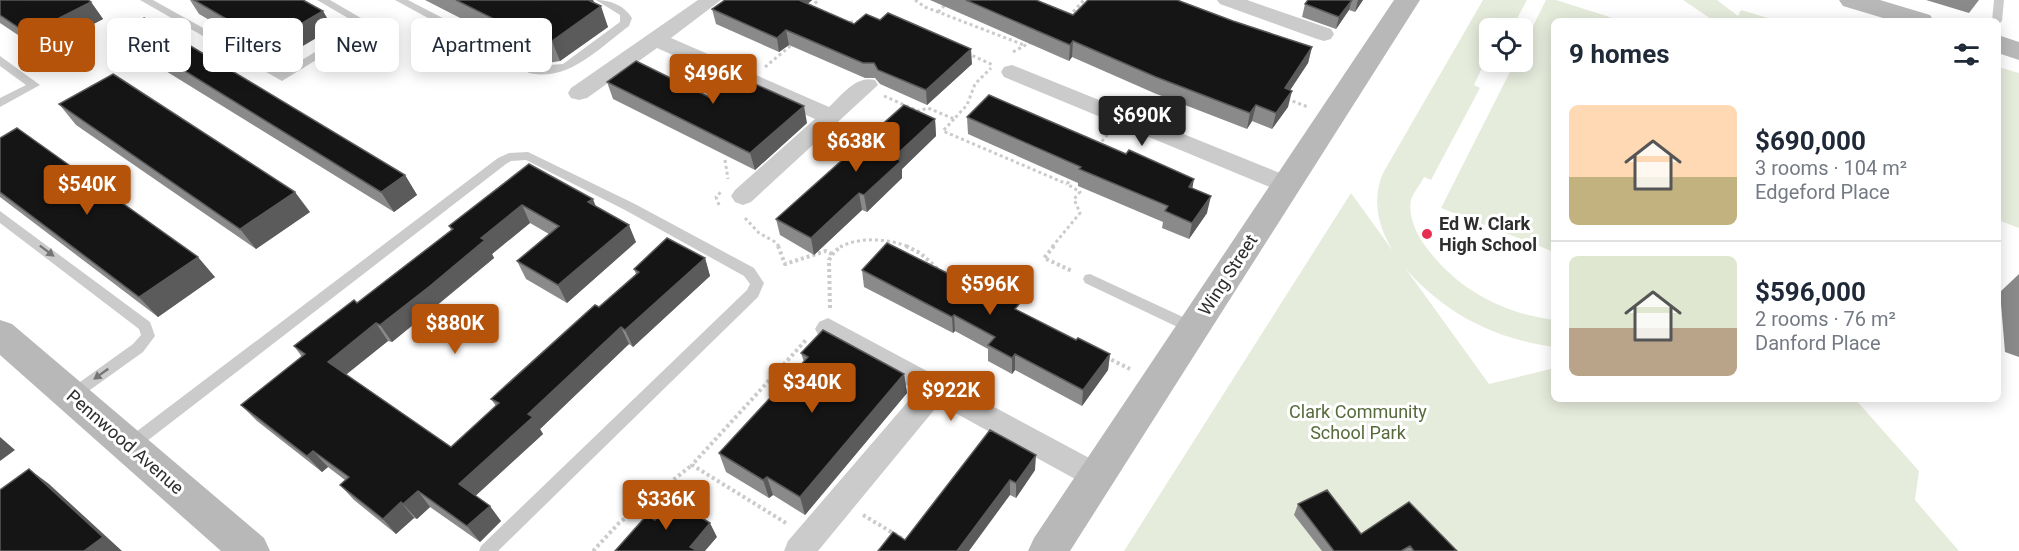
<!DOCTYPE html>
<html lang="en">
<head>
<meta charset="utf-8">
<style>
  body { margin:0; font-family:Roboto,sans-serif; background:#f2f2f3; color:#1f2937; height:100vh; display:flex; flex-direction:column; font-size:22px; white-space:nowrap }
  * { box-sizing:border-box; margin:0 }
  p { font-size:20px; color:#747a83 }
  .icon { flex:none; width:33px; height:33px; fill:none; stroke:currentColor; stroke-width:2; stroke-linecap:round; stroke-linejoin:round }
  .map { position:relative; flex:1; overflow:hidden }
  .sheet { position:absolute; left:1551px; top:18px; width:450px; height:384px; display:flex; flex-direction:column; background:#fff; border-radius:9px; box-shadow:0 3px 15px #0003 }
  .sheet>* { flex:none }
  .banner { position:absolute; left:18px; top:18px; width:570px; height:54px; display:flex; gap:12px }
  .controls { position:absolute; left:1479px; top:18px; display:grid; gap:12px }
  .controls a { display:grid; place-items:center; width:54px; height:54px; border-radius:9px; background:#fff; box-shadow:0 3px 15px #0003; font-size:30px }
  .price { position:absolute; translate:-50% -51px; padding:0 14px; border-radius:6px; background:#b45309; color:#fff; font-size:20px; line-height:39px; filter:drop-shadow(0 2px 3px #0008) }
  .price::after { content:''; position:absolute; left:50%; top:36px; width:18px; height:14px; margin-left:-9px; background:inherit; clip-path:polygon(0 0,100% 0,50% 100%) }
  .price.selected { background:#222; color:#fff }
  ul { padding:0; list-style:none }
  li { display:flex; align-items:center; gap:18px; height:150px; padding:0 18px }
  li+li { border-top:2px solid #e0e1e3 }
  li span { display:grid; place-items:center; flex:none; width:168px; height:120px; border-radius:9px; color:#555 }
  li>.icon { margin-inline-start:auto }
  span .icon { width:72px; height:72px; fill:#fffc; stroke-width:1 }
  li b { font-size:26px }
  h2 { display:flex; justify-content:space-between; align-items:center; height:72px; padding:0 18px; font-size:26px }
  .chip { padding:0 21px; border-radius:9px; background:#fff; box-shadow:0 3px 15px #0003; font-size:21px; line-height:54px }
  .chip.selected { background:#b45309; color:#fff }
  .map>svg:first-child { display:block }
  .green { fill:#e6ecdc }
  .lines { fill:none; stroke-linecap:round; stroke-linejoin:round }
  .path-far1 { stroke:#cbcbcb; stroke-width:3; stroke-dasharray:3 3; stroke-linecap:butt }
  .path { stroke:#cbcbcb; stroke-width:4; stroke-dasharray:3 3; stroke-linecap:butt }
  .lane { fill:#cbcbcb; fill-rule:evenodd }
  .street { fill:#cbcbcb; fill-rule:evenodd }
  .secondary { fill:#b8b8b8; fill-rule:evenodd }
  .wall { fill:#8a8a8a }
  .shaded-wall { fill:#5b5b5b }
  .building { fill:#151515; stroke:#5b5b5b; stroke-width:1.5 }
  .oneway { fill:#757575 }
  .poi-dot { fill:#e62f50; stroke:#fff; stroke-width:2 }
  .labels { text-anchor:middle; stroke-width:6; stroke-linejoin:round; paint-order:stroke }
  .poi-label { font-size:18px; font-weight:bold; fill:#2e2e2e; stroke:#fff; text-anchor:start }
  .street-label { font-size:18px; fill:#2e2e2e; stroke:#fff }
  .park-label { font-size:18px; fill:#566a3b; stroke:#fff }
</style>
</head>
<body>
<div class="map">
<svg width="2019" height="551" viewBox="0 0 2019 551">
  <rect width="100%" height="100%" fill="#fff"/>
  <!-- green -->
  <path class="green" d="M1483,0H1527L1512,28H1490V62H1494L1488,72L1481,70L1474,85L1480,88L1431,180L1424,177C1420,185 1413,193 1411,200C1408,216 1416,234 1426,247C1457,289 1502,313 1554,320V347C1528,343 1503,337 1479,325C1428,301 1356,236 1383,173Z
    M1546,0H1556L1622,21H1554V252L1441,208L1515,62H1522L1523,46Z
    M1683,0H1717L1738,16L1741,10L1771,19L1714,21Z
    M1998,67L2019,73V228L1998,220Z
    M1351,193L1489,384L1554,368V399H1855L1919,471L1915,500L1959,551H1124Z"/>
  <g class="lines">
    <!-- path-far1 -->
    <path class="path-far1" d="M915,0L925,7L1024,45
      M810,7L819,0
      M938,12L950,0
      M1069,16L1084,0
      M844,22H861
      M1013,52L1033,41
      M967,53L993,65
      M765,67L794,43
      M884,96L918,111L928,108L954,119L967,105L975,84L991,68
      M1287,99L1308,107
      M954,119L943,131L1067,184
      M1098,146L1108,134
      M725,160L728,179
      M719,205L716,197L721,192
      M745,218L759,233L777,243L779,247
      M840,247C861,236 888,239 910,247
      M1052,247L1080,213L1074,199L1080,192L1067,184L1072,177"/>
    <!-- path -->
    <path class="path" d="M778,246L785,264L826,251L832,254
      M906,246L920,253L940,271
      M1054,246L1044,258L1072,271
      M830,308L829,260L834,252L842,246
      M1106,357L1130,369
      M863,515L908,542
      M786,523L692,465L806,340
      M593,551L619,523L692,465"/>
    <!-- lane -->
    <path class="lane" d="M140,0H153L282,72L360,25L317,0H330L373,25L282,81Z
      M395,0H408L535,66L563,64L620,22V15L596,0C610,0 624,5 632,18L629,26C599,48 569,82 529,73Z
      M1994,0H2004L2002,21L1998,24V21H1992Z
      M0,56L40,85L0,107V98L26,85L0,66Z
      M528,152L635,204L754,268L764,283L758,297L498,551H479L481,546L747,290L750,284L744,276L625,210L526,160L511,161L506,164L134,451L129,453L124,451L121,446L124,441L498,158L509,153Z
      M0,211L150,322L155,336L143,352L76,400L71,402L66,400L64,396L66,392L133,344L141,335L139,329L0,223Z
      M1090,274L1198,324L1200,328L1198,332H1188L1085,283L1083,279L1085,275Z"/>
    <!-- street -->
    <path class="street" d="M698,0H721L671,38L829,107C842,95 856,75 875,80L878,85L751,202L743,205L735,202L731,196L735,190L815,119L657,48L587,98L579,100L571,98L568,93L571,88Z
      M1217,0H1247L1331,29L1334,34L1331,39L1324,41L1317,39L1220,4Z
      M1012,65L1295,179L1299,185L1295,191L1287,193L1279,191L1004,77L1001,72L1004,67Z
      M828,318L1106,467L1111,476L1106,485L1096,489L1086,485L939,404L818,551H784L788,541L917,391L819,336L815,329L819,322Z"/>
    <!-- secondary -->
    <path class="secondary" d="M1394,0H1420L1070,551H1028L1034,538Z
      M1839,0H1880L1930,15L1934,21H1893L1843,6Z
      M1998,35L2019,42V60L1998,53Z
      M0,320L12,324L264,538L270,551H221L0,355Z"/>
  </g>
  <!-- wall -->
  <path class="wall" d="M0,0L91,2L103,19L42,51L0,23Z
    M190,0H303L333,28L279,60L199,14Z
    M425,0H593L608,27L560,61L548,63Z
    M725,0H812L808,4L854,24L972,64L927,105L880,84L875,78H865L789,45L779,52L716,24L712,9Z
    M930,0H1036L1073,15L1233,21L1312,47L1308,63L1290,90L1288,107L1272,129L1252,121L1247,129L1154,93L1072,57L1069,61Z
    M1308,0H1363L1355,12L1349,10L1336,29L1302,17L1305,4Z
    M1926,0H1979L1969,13Z
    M120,31L405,175L417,195L394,212L135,52Z
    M607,82L709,97L807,123L755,170L613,99Z
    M59,104L310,212L256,249L76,125Z
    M967,117L1193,189L1207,213L1189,239L1162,228L1163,222L1078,186V183L968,134Z
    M935,119L936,136L902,169V178L867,212L862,210L814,255L780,235L776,219Z
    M0,138L215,277L158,317L0,197Z
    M529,164L596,207L636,242L567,303L526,279L517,261L549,234L530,223L492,254L494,258L440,303L392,342L388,341L346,374L451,447L496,406L491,399L599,307L636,274L634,269L705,258L710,276L633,347L629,344L540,429L543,434L475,496L501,521L480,542L430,507L417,519L414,518L396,534L354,500L340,485L345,480L328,467L322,472L257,421L241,405L302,357L294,346L357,303L451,230L449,226Z
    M862,270L1019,311L1076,340L1110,354L1108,370L1082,406L1015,370L1012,374L988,361V349L955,331L953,333L864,287Z
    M2019,274V357L2005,352L2000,292Z
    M801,353L904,374L907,393L805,515L773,495L769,498L726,472L719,453L804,362Z
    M990,430L1035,470L1016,498L1010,495L905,540Z
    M1298,504L1361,534L1457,551H1322L1294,515Z"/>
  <!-- shaded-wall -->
  <path class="shaded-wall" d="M593,0L596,9L601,6L608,27L560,61L552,41L590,1Z
    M795,0H812L797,12Z
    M1352,0L1349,10L1336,29L1339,17Z
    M1358,0H1363L1355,12Z
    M91,2L103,19L42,51L28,34Z
    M323,11L333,28L279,60L268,43Z
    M786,30L789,45L779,52L777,38Z
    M1073,41L1072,57L1069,61L1070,45Z
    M1312,47L1308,63L1281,104L1285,88Z
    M971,49L972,64L927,105L926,90Z
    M1292,91L1288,107L1272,129L1276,113Z
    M1256,105L1252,121L1247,129L1250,113Z
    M804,106L807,123L755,170L750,153Z
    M935,119L936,136L902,169V178L867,212L864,195L894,157Z
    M405,175L417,195L394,212L381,192Z
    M1194,179L1191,196L1189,187Z
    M295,192L310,212L256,249L240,229Z
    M859,193L862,210L814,255L811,238Z
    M1211,196L1207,213L1189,239L1192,223Z
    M593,199L600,217L588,202Z
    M522,205L530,223L492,254L494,258L392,342L380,325L481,238Z
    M629,225L636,242L567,303L558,285Z
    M198,257L215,277L158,317L139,297Z
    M705,258L710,276L633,347L625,330Z
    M954,315L955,331L953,333L952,317Z
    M376,323L388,341L342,378L328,362Z
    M621,327L629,344L540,429L543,434L471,500L459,484L528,414Z
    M1015,354V370L1012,374V358Z
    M1110,354L1108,370L1082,406L1083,390Z
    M904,374L907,393L805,515L800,497Z
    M0,437L15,450L0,461Z
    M313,451L328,467L322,472L307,456Z
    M1036,455L1035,470L1016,498V483Z
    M29,469L49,484L122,551H84Z
    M767,477L773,495L769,498L763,480Z
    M1010,480V495L969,551H957Z
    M418,491L430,507L417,519L403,504Z
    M401,502L414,518L396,534L383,519Z
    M490,506L501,521L480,542L467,526Z
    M710,523L717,537L705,551H692L690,547Z"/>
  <!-- building -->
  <path class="building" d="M0,0H88L91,2L28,34L0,15Z
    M194,0H303L323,11L268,43Z
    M456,0H592L590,1L601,6L552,41L540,42Z
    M725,0H799L854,24L866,14L880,20L888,13L971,49L926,90L878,70L874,63H863L786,30L777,38L712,9Z
    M966,0H1036L1073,15L1088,0H1177L1233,21L1312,47L1285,88L1292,91L1276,113L1256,105L1250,113L1156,77L1073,41L1070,45Z
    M1308,0H1352L1339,17L1305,4Z
    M144,18L405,175L381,192L120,31Z
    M636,61L709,97L735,75L804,106L750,153L607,82Z
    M113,74L295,192L240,229L59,104Z
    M989,95L1126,154L1129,150L1194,179L1189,187L1211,196L1192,223L1165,211L1168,206L1079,169L1081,167L967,117Z
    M904,105L935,119L894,157L901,161L864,195L859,193L811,238L776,219Z
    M17,128L198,257L139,297L0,192V138Z
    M529,164L593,199L588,202L629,225L558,285L517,261L559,226L522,205L481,238L485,240L430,286L380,325L376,323L328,362L451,447L499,403L491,399L595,305L599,307L639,272L634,269L667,238L705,258L625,330L621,327L528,414L533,417L459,484L490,506L467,526L418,491L403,504L401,502L383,519L340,485L349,477L313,451L307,456L241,405L305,354L294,346L354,300L357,303L453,229L449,226Z
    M887,243L947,273L951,269L1019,304L1015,309L1076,340L1078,338L1110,354L1083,390L1015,354L1012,358L988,345L995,337L954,315L952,317L862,270Z
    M823,330L904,374L800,497L767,477L763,480L719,453L808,357L801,353Z
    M990,430L1036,455L1016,483L1010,480L957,551H878L893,532L905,540Z
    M29,469L103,537L84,551H0V490Z
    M1327,490L1361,534L1409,502L1457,551H1414L1410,546L1401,551H1334L1298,504Z
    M673,500L710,523L690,547L698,551H615L647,515L655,520Z"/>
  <!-- one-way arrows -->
  <defs><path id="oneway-solid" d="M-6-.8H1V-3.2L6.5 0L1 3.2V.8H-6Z" transform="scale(1.5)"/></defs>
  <g class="oneway">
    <use href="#oneway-solid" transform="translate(47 251) rotate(37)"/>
    <use href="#oneway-solid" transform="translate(101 374) rotate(144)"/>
  </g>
  <!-- markers -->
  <circle class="poi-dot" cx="1427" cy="234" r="6"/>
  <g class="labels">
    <!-- poi labels -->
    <g class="poi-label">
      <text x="1439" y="230">Ed W. Clark<tspan x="1439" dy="21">High School</tspan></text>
    </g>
    <!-- street labels -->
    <g class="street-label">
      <text transform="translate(1228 275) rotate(-57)" y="6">Wing Street</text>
      <text transform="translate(125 442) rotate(41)" y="6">Pennwood Avenue</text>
    </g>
    <!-- park labels -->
    <g class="park-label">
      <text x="1358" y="418">Clark Community<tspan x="1358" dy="21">School Park</tspan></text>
    </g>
  </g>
</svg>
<div class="controls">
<a><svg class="icon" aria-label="locate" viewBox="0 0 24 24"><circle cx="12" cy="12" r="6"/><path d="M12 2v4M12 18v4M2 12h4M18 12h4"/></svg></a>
</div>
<b class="price" style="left:713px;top:105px">$496K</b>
<b class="price selected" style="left:1142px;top:147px">$690K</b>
<b class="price" style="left:856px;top:173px">$638K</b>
<b class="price" style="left:87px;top:216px">$540K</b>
<b class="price" style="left:990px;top:316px">$596K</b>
<b class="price" style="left:455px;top:355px">$880K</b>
<b class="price" style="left:812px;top:414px">$340K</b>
<b class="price" style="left:951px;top:422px">$922K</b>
<b class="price" style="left:666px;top:531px">$336K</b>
<div class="banner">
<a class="chip selected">Buy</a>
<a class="chip">Rent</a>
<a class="chip">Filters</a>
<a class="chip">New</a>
<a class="chip">Apartment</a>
</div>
<section class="sheet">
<h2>9 homes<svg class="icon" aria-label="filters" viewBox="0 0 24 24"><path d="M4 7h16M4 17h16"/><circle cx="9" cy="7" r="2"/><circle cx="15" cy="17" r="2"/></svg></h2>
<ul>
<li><span style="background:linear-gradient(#ffd9b3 60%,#c2b280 0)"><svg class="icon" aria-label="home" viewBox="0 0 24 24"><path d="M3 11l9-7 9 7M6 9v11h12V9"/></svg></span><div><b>$690,000</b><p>3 rooms · 104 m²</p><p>Edgeford Place</p></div></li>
<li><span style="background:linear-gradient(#dfe7d0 60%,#b9a48a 0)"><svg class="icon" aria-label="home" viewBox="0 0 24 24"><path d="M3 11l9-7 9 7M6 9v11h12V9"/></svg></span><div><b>$596,000</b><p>2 rooms · 76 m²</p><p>Danford Place</p></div></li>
</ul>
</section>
</div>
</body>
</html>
